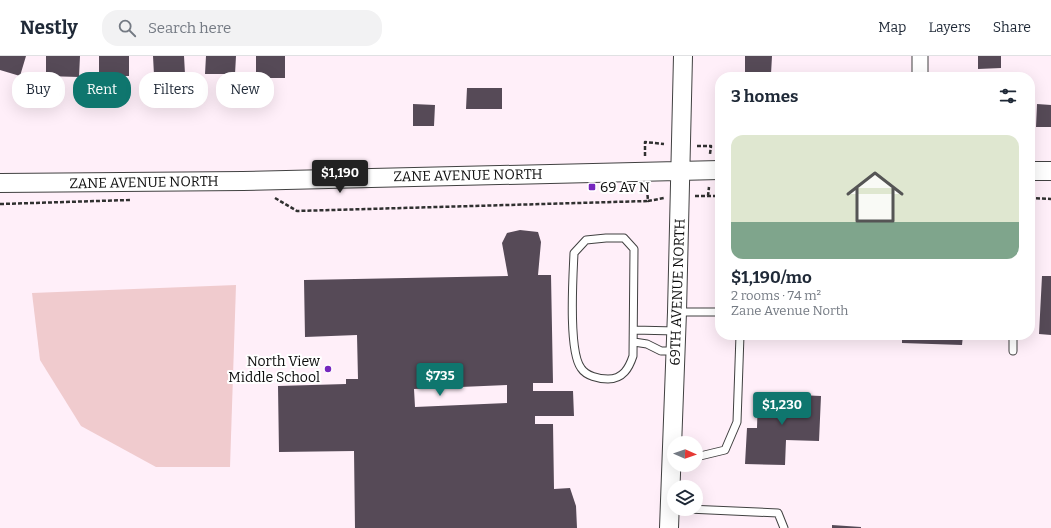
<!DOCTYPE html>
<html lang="en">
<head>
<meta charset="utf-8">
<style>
  body { margin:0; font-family:Bitter,serif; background:#f2f2f3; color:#1f2937; height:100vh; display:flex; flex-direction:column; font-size:15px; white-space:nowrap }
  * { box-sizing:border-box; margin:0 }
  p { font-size:13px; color:#747a83 }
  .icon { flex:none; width:22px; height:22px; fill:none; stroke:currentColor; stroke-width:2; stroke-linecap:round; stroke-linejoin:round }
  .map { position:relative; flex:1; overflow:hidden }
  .panel { position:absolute; left:715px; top:16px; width:320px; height:268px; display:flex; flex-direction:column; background:#fff; border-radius:16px; box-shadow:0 4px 16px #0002 }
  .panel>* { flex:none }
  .guide { position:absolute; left:12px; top:16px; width:380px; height:36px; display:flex; gap:8px }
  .needle { width:26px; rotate:92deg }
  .tools { position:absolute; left:667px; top:380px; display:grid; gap:8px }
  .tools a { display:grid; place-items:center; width:36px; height:36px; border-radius:50%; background:#fff; box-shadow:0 4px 16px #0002; font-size:20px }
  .price { position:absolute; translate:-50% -34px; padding:0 9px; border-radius:4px; background:#0f766e; color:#fff; font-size:13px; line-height:26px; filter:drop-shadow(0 1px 2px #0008) }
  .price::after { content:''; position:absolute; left:50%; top:24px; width:12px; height:9px; margin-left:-6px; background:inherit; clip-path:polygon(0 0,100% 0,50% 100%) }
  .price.selected { background:#222; color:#fff }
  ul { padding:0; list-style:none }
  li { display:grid; align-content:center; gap:8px; height:212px; padding:0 16px }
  li span { display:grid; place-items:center; height:124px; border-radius:12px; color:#555 }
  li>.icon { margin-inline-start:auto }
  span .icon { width:72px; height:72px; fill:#fffc; stroke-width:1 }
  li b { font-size:17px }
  h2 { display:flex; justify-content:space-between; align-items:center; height:48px; padding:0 16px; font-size:17px }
  .chip { padding:0 14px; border-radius:16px; background:#fff; box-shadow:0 4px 16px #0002; font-size:14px; line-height:36px }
  .chip.selected { background:#0f766e; color:#fff }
  header { display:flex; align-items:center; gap:24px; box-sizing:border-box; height:56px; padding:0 20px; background:#fff; border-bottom:1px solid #e0e1e3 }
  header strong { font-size:19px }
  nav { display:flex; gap:22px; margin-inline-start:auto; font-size:14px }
  .search { width:280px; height:36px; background:#f2f2f3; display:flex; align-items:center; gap:10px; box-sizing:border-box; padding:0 14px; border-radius:16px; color:#747a83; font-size:15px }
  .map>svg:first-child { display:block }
  .pitch { fill:#f0cbce }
  .building { fill:#564a57; fill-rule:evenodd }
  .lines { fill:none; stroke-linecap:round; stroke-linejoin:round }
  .service-casing { stroke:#414141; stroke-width:9 }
  .minor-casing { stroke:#414141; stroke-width:17 }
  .tertiary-casing { stroke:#414141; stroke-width:20 }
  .path { stroke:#303030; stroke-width:2.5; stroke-dasharray:4 2; stroke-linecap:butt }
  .service { stroke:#fff; stroke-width:7 }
  .minor { stroke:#fff; stroke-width:15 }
  .tertiary { stroke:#fff; stroke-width:18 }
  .poi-dot { fill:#7626be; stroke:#fff; stroke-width:1.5 }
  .labels { text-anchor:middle; stroke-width:4; stroke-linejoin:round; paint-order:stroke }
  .street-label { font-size:14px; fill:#0e0e0e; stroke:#fff }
  .poi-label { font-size:14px; fill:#0e0e0e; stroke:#fff; text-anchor:start }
</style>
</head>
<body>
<header>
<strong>Nestly</strong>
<div class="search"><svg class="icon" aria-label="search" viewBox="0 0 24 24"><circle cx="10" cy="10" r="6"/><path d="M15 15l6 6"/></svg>Search here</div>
<nav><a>Map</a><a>Layers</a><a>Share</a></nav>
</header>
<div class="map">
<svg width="1051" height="472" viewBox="0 0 1051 472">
  <rect width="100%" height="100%" fill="#ffeff9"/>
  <!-- pitch -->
  <path class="pitch" d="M236,229L230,411H156L81,370L40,304L32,237Z"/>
  <!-- building -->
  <path class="building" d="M0,0H26L20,20L0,14Z
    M46,0H80L79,21L46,20Z
    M99,0H129V20H99Z
    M153,0H184L185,18L154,19Z
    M206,0H236L235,18H205Z
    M256,0H285V22H256Z
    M745,0H772L771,18H745Z
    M978,0H1001V12L978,13Z
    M467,32H502V53H466Z
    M413,48L435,49L434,70H413Z
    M1037,48L1051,49V71H1036Z
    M520,174L538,176L541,186L538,219H551L553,327H533V335H573L574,360H535V368H553L554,433L570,432L576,450L577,472H355L354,395L279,396L278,330L346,328V323H358L357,279L305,281L304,224L508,220L502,187L507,177ZM507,329V347L415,351L414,333Z
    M1042,220H1051V279L1039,278Z
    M902,279H963L962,289L902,287Z
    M758,337L821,340L819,385L786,384L785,409L745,408L747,372H757Z
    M832,469L861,471V472H832Z"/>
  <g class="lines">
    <!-- service casing -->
    <g class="service-casing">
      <path id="service" d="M606,182H624L634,193L633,300C629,312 623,323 608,323C599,323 586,320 581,312C568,295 573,220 574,197L586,184Z
        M677,256H720
        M634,274L676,275
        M634,286L647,288L661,295H675
        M1013,295V279
        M696,401L725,394L737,366L740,279
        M688,453L778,457L784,472"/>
    </g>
    <!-- minor casing -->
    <g class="minor-casing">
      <path id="minor" d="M920,21V0"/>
    </g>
    <!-- tertiary casing -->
    <g class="tertiary-casing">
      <path id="tertiary" d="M1030,115H1051
        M0,127L243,125L720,114
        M669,472L677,256L683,0"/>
    </g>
    <!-- path -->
    <path class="path" d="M697,90H711L710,98
      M645,100V86L664,88
      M647,133L648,145L664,142
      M695,140H720
      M708,140L709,131
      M275,142L297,155L648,145
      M1030,142L1051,143
      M0,148L130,144"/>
    <!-- service -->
    <use href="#service" class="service"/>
    <!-- minor -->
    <use href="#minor" class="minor"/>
    <!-- tertiary -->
    <use href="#tertiary" class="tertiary"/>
  </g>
  <!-- markers -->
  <g class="poi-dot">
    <rect x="588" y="127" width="8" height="8" rx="2"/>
    <circle cx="328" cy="313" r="4"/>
  </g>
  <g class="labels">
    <!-- street labels -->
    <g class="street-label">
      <text transform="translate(468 119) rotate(-1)" y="5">ZANE AVENUE NORTH</text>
      <text transform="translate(144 126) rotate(-1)" y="5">ZANE AVENUE NORTH</text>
      <text transform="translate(677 236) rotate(-88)" y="5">69TH AVENUE NORTH</text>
    </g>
    <!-- poi labels -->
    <g class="poi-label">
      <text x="600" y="136">69 Av N</text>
      <text x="320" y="310" text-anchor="end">North View<tspan x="320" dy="16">Middle School</tspan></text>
    </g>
  </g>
</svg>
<div class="tools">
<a><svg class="needle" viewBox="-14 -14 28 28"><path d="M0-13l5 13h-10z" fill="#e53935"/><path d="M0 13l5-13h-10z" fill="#747a83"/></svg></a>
<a><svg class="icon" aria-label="layers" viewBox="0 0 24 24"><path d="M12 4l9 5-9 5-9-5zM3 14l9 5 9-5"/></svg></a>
</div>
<b class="price selected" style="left:340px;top:138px">$1,190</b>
<b class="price" style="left:440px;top:341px">$735</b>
<b class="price" style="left:782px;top:370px">$1,230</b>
<div class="guide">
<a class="chip">Buy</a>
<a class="chip selected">Rent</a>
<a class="chip">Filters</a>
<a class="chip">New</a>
</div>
<section class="panel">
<h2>3 homes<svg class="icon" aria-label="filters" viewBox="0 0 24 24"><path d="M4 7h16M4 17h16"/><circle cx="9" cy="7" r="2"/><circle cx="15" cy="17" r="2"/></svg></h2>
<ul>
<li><span style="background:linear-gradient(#dfe7d0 70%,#7fa58c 0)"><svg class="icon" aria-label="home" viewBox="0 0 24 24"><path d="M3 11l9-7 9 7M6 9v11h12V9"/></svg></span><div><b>$1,190/mo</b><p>2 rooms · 74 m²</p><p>Zane Avenue North</p></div></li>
</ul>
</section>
</div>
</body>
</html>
